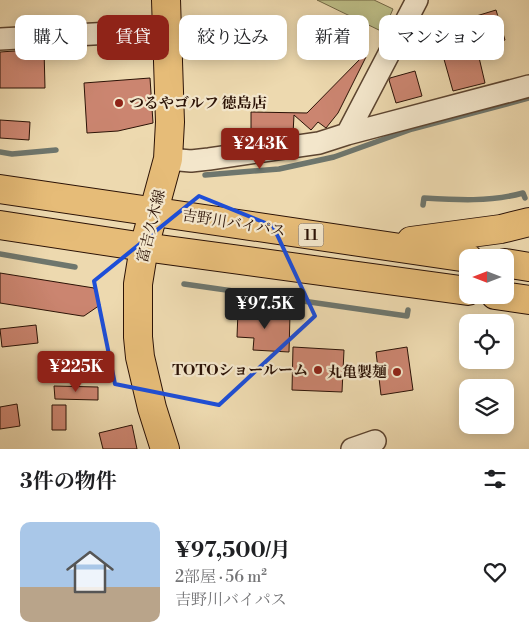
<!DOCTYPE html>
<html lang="ja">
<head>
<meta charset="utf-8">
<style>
  body { margin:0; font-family:"Libre Bodoni","Noto Serif JP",serif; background:#f2f2f2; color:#202124; height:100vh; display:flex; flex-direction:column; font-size:19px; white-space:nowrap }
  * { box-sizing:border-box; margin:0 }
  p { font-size:16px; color:#757577 }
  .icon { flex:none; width:28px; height:28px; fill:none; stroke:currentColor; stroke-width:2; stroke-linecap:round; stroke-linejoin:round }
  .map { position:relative; height:449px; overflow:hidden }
  .panel { display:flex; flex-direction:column; background:#fff; flex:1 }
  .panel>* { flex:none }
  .banner { position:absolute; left:15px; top:15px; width:500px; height:45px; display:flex; gap:10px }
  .needle { width:32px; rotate:270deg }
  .fabs { position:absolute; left:459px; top:249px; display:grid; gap:10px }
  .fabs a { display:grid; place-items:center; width:55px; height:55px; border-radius:10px; background:#fff; box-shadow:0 2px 12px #0003; font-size:25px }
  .price { position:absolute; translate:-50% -42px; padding:0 11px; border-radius:5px; background:#8f2418; color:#fff; font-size:16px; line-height:32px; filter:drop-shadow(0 1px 2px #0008) }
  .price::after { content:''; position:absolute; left:50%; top:30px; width:15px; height:11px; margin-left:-8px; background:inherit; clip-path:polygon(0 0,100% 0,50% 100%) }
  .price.current { background:#222; color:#fff }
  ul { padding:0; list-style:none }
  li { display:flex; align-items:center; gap:15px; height:125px; padding:0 20px }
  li+li { border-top:1px solid #e0e0e0 }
  li span { display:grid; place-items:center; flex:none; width:140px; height:100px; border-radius:10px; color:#555 }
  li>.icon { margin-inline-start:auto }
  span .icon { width:60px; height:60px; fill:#fffc; stroke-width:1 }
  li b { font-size:21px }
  h2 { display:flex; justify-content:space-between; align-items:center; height:60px; padding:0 20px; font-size:21px }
  .pill { padding:0 18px; border-radius:10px; background:#fff; box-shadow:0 2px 12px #0003; font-size:18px; line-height:45px }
  .pill.current { background:#8f2418; color:#fff }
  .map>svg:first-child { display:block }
  .green { fill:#bdbe87; stroke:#746846 }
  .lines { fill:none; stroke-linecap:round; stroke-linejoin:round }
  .stream { stroke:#6e766d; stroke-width:5.5 }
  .building { fill:#cb8570; stroke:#2b1206 }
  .minor-casing { stroke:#5c4430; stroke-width:24 }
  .major-casing { stroke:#2b1206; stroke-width:30 }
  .highway-casing { stroke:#2b1206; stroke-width:30 }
  .minor { stroke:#f3e6cb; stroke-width:21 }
  .major { stroke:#e6bc78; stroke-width:28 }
  .highway { stroke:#e6bc78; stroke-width:28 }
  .marked { fill:none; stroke:#1d4ed8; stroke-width:4; stroke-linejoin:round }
  .poi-dot { fill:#8f2418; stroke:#f3e6cb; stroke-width:2 }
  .labels { text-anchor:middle; stroke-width:4.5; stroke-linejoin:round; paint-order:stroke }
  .shield { fill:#f3e6cb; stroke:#675241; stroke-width:1 }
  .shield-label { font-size:14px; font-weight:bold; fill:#2b1206 }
  .poi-label { font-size:15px; font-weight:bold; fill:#2b1206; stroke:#f3e6cb; text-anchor:end }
  .street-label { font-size:15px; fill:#2b1206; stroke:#f3e6cb }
</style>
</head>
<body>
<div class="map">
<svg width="529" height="449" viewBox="0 0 529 449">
  <rect width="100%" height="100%" fill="#edd9af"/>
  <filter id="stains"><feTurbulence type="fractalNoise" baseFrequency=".004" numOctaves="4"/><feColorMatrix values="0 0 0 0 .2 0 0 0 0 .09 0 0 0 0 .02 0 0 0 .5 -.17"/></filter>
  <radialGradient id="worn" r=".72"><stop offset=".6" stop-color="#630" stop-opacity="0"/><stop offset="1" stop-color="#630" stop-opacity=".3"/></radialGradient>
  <!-- green -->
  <path class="green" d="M317,0H374L393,9L383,32Z"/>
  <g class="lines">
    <!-- stream -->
    <path class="stream" d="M0,152L12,154L56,150
      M205,175L279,169L334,157L412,129L529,98
      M423,205L424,198C457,200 490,202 523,193L525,198
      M0,254L75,267
      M184,284L407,316L408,310"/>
  </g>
  <!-- building -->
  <path class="building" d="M496,10L505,40L477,49L485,83L453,91L436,31L473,20V17Z
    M44,49L45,88H0V52Z
    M364,55L366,57L338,113L326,128L318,122L311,130L294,115L293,134L251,133V112L307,113Z
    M415,71L422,96L396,103L389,80L390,78Z
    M150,78L153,123L118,131L87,133L84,83Z
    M0,120L30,122L29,140L0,138Z
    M0,273L94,288L100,305L84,316H82L0,303Z
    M238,311L290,314L289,352L253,350L254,338L237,337Z
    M36,325L38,343L2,347L0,329Z
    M293,347L344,350L342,392L292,390Z
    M407,347L413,390L381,395L376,352Z
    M54,386L98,387V400L55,399Z
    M17,404L20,426L0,429V407Z
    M52,405H66V430H52Z
    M132,425L137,449H103L99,433Z"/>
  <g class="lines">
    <!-- minor casing -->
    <g class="minor-casing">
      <path id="minor" d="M0,39L167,30
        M347,134L417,0
        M168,159L191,161L209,159L319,143L347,134L529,86
        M352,449L375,441"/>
    </g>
    <!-- major casing -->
    <g class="major-casing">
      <path id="major" d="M165,449L152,408L140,357L138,337V284L144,247L168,159L170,122L166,0"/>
    </g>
    <!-- highway casing -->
    <g class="highway-casing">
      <path id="highway" d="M0,189L468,258
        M0,225L144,247L468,291
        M411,241L501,229L529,222
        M505,263L529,267
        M495,295L529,300"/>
    </g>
    <!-- minor -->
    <use href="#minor" class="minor"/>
    <!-- major -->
    <use href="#major" class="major"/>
    <!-- highway -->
    <use href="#highway" class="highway"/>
  </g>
  <!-- marked area -->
  <path class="marked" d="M199,196L273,226L315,316L219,405L115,384L94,281Z"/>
  <!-- markers -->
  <g class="poi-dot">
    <circle cx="119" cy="103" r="5"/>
    <circle cx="318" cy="370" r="5"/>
    <circle cx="397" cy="372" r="5"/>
  </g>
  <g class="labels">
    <!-- shield labels -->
    <rect class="shield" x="298.5" y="223.5" width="25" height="23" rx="4"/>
    <g class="shield-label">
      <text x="311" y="240">11</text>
    </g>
    <!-- poi labels -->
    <g class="poi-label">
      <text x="129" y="108" text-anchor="start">つるやゴルフ 徳島店</text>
      <text x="308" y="375">TOTOショールーム</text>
      <text x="387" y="377">丸亀製麺</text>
    </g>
    <!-- street labels -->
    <g class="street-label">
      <text transform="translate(234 223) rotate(9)" y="5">吉野川バイパス</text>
      <text transform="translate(151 226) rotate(-76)" y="5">富吉久木線</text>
    </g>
  </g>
  <rect width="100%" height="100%" filter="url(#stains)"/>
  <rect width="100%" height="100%" fill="url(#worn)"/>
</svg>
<div class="fabs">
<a><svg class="needle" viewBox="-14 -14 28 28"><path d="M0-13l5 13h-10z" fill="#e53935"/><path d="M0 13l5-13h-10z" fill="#757577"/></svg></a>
<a><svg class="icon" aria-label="locate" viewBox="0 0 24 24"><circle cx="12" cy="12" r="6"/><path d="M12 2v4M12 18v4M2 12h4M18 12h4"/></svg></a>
<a><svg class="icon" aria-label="layers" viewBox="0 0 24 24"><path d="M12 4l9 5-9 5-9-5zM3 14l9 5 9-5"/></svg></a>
</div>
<b class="price" style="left:260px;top:170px">¥243K</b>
<b class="price current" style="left:265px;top:330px">¥97.5K</b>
<b class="price" style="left:76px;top:393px">¥225K</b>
<div class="banner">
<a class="pill">購入</a>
<a class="pill current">賃貸</a>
<a class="pill">絞り込み</a>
<a class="pill">新着</a>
<a class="pill">マンション</a>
</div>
</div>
<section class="panel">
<h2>3件の物件<svg class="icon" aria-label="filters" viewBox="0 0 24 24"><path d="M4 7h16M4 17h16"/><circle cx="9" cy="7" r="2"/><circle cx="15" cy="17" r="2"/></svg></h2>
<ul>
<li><span style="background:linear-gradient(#a9c7e8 65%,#b9a48a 0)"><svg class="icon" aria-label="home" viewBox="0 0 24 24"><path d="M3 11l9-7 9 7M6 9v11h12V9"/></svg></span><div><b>¥97,500/月</b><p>2部屋 · 56 m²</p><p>吉野川バイパス</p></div><svg class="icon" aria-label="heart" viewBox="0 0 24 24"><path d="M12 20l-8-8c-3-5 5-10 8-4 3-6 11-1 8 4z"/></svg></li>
</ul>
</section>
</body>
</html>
